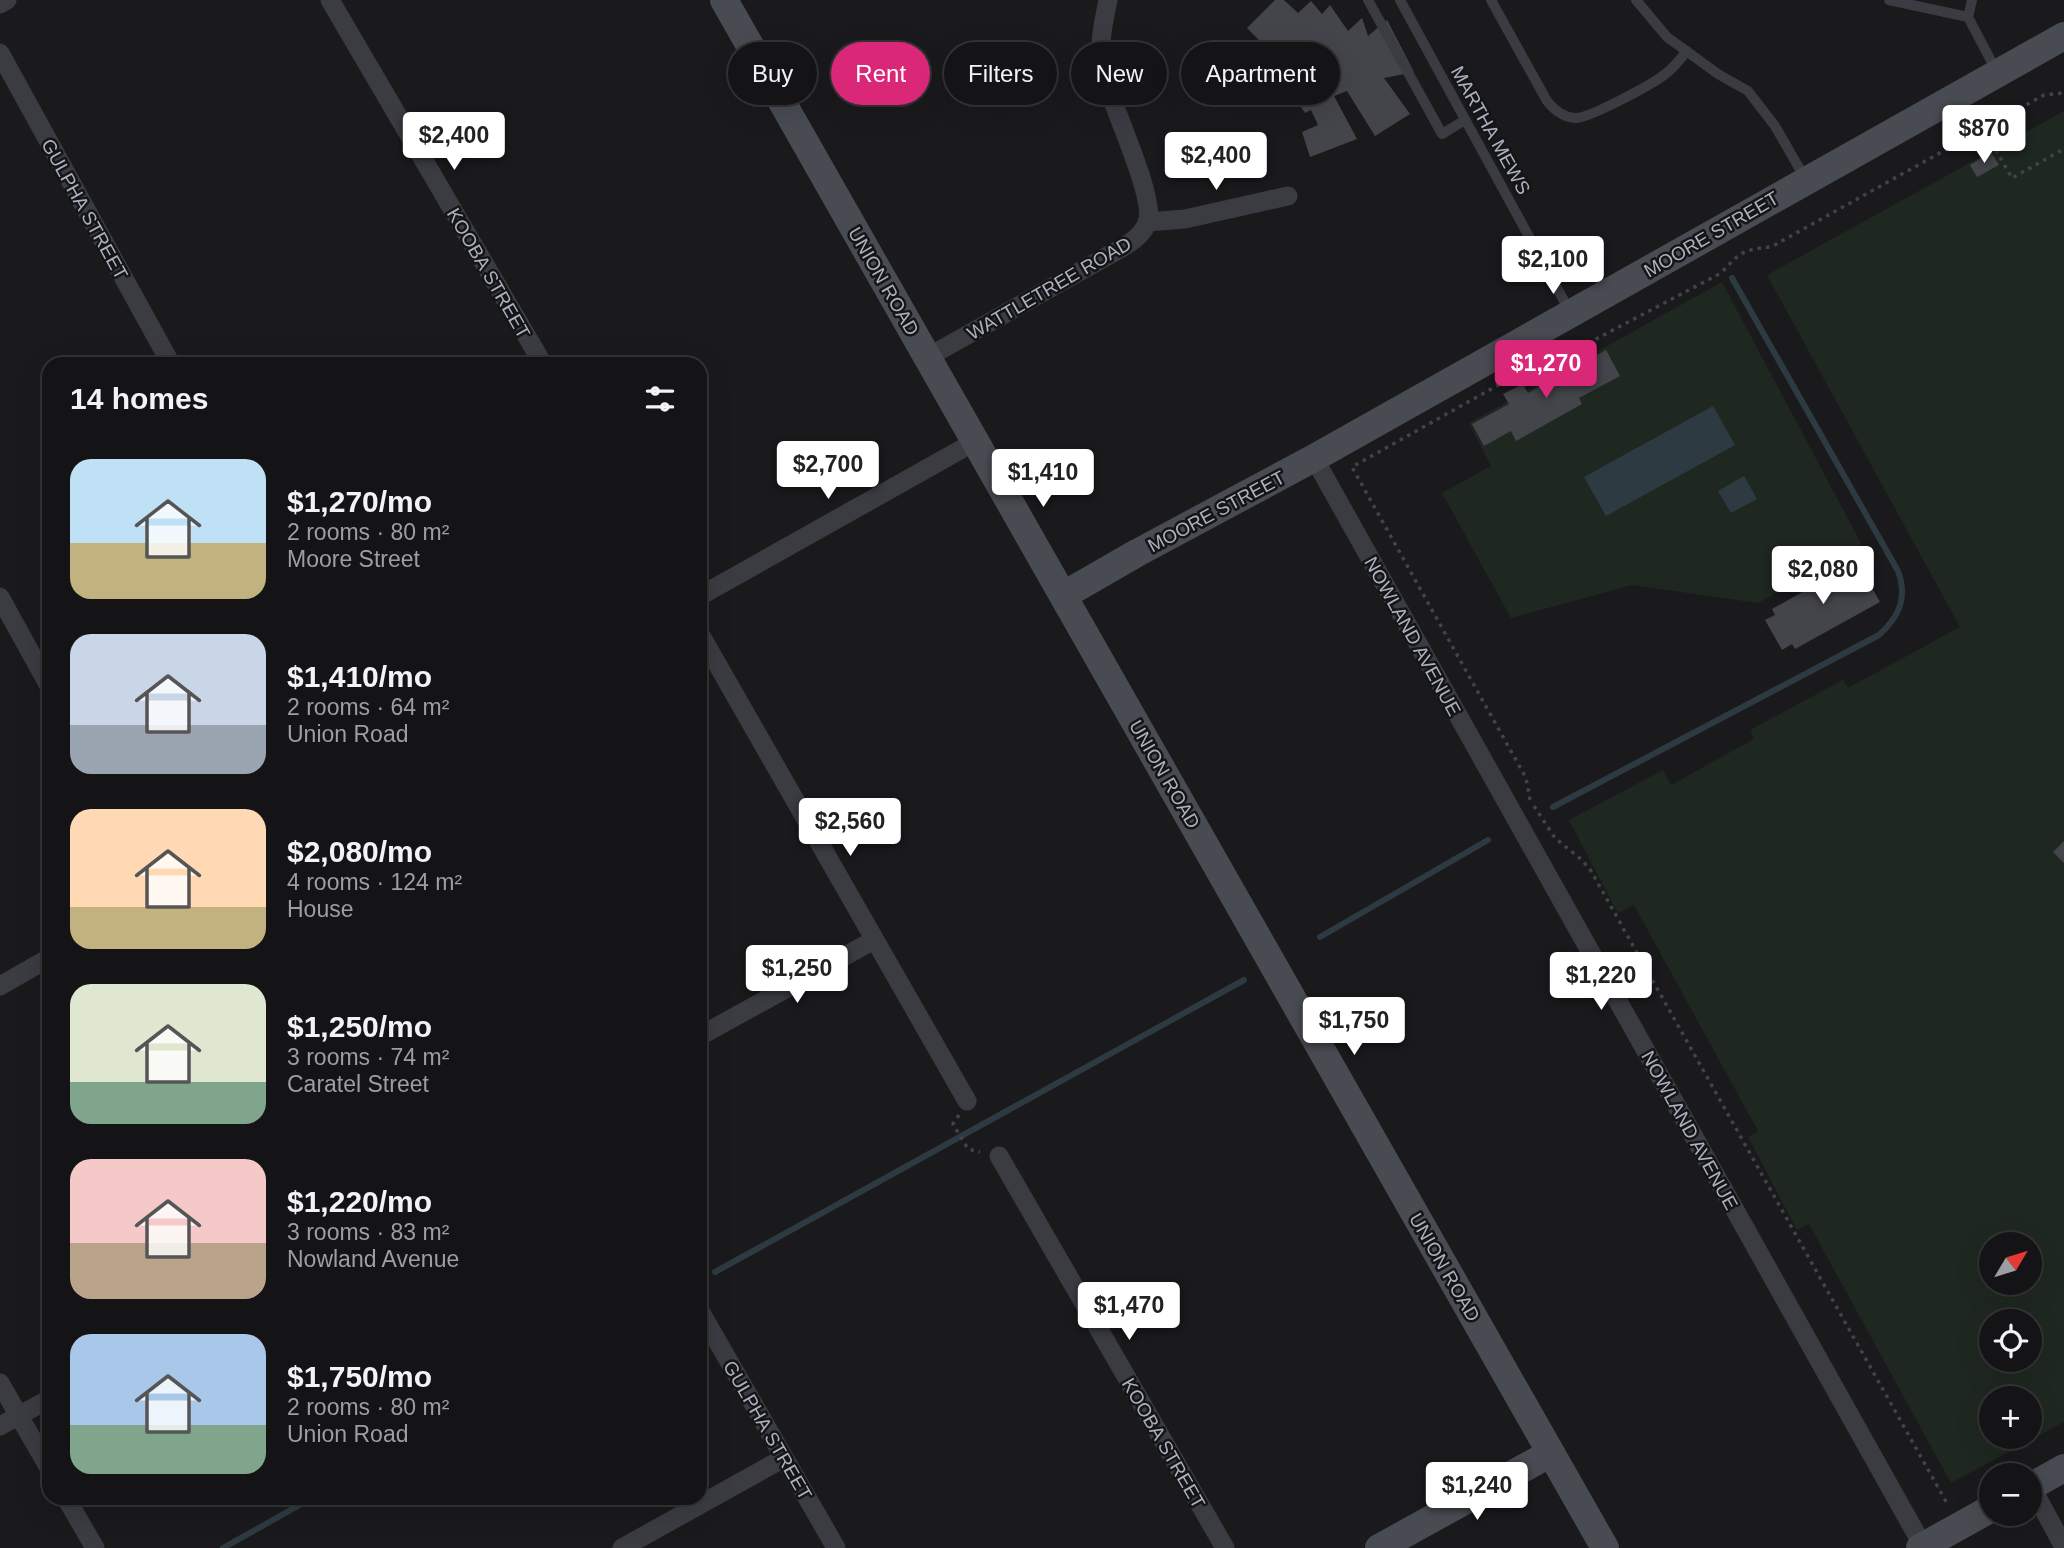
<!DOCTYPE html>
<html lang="en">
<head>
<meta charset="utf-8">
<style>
  body { margin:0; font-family:Arial,sans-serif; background:#212123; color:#f1f3f6; height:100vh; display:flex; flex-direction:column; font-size:26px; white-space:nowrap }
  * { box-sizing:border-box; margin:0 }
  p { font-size:23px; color:#9d9ea1 }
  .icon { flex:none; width:38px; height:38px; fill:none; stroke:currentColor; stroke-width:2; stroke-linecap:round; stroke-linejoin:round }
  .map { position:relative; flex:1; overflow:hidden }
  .sheet { position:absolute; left:42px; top:357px; width:665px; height:1148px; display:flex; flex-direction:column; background:#141416; border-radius:21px; box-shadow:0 7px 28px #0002,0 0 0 2px #333335 }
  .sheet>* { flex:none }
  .guide { position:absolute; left:728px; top:42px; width:665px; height:63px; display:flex; gap:14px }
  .needle { width:46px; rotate:52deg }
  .buttons { position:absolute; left:1979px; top:1232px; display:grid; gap:14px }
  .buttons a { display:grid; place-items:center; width:63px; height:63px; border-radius:50%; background:#141416; box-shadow:0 7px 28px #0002,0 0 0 2px #333335; font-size:35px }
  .price { position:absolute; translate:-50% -60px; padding:0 16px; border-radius:7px; background:#fff; color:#222; font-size:23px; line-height:46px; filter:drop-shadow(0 2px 4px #0008) }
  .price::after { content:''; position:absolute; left:50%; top:42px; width:21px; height:16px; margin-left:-10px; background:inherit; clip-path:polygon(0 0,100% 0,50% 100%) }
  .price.active { background:#db2777; color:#fff }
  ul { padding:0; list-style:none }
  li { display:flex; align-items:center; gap:21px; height:175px; padding:0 28px }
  li span { display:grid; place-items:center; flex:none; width:196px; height:140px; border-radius:21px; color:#555 }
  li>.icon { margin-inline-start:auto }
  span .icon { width:84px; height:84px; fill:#fffc; stroke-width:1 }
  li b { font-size:30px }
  h2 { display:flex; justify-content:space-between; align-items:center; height:84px; padding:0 28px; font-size:30px }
  .pill { padding:0 24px; border-radius:32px; background:#141416; box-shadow:0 7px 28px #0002,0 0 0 2px #333335; font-size:24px; line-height:63px }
  .pill.active { background:#db2777; color:#fff }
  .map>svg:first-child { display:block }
  .green { fill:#1f2820; fill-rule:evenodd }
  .water { fill:#2e3a42 }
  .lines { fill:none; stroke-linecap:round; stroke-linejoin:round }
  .stream { stroke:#2e3a42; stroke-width:6 }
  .building { fill:#44454a }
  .path { stroke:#404349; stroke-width:3.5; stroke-dasharray:3.5 5; stroke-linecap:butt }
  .lane { stroke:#3a3c42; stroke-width:10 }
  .street { stroke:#3a3c42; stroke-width:19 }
  .secondary { stroke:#484b52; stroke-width:28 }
  .labels { text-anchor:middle; stroke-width:5; stroke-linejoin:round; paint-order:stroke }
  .street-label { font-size:19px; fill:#abb1bd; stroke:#151518 }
</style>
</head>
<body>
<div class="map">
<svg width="2064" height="1548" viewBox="0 0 2064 1548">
  <rect width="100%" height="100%" fill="#1a1a1d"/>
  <!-- green -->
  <path class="green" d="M2064,111V1422L1951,1483L1809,1224L1797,1230L1748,1137L1758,1131L1634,905L1618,913L1569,820L1663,770L1671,785L1754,739L1750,730L1843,680L1848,688L1960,627L1767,275ZM1992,1244H2030V1283H1992ZM1992,1321H2030V1360H1992ZM1992,1398H2030V1437H1992Z
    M1722,282L1862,545L1758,603L1632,585L1511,618L1442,493L1491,466L1469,423Z"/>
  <!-- water -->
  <path class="water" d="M1713,406L1735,445L1606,516L1584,477Z
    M1744,476L1757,499L1731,513L1718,491Z"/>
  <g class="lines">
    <!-- stream -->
    <path class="stream" d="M1553,807L1879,635C1899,617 1908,598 1898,571L1732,278
      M1320,937L1488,840
      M715,1272L1244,980
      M223,1548L312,1498"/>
  </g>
  <!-- building -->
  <path class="building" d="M1275,0H1284L1298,13L1311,1L1322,14L1330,5L1348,31L1362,18L1368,36L1387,20L1414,72L1384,78L1410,114L1375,136L1347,91L1334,96L1357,139L1310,157L1302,132L1318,125L1311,110L1305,113L1299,104L1311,93L1247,28Z
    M1991,152L1999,165L1977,177L1970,165Z
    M1606,350L1620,376L1579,398L1582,404L1516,441L1511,431L1484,446L1472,424L1509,404L1503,394L1523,384L1528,393Z
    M1852,552L1880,602L1795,649L1792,644L1782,650L1765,620L1775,615L1772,609L1840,571L1835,561Z
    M2064,841V863L2053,852Z"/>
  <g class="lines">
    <!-- path -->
    <path class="path" d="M1983,128L2012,178L2064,149
      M1530,800L1526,778L1352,467L1518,374L1543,367L1721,273C1740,253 1743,249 1771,247L2044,95L2064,93
      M1534,806L1555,838L1582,860L1591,871L1948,1505
      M959,1115L953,1124L968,1149L980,1152"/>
    <!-- lane -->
    <path class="lane" d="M1368,0L1442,134L1465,120
      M1400,0L1569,310
      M1491,0L1547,101C1554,110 1563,117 1575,118C1588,119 1651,85 1664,75C1673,69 1680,59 1687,51
      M1636,0L1667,37L1718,74L1748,91L1775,126L1806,180
      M1889,0L1968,17L1997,72
      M1968,17L1972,0"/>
    <!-- street -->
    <path class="street" d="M330,0L543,364
      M0,4L7,0
      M0,53L171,364
      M1147,222L1185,219L1288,196
      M928,357L1118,250C1130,243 1144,235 1148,220C1154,194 1112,106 1104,75C1097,51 1103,24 1108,0
      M1314,458L1923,1546
      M700,596L976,441
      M0,597L49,686
      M700,634L967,1101
      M0,986L49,958
      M700,1036L874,940
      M999,1156L1225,1548
      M700,1311L836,1548
      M0,1383L49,1468
      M0,1426L49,1399
      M2031,1486L2064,1547
      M66,1498L95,1548
      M622,1548L784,1458"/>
    <!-- secondary -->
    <path class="secondary" d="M724,0L1605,1548
      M1064,595L1137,553L1314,458L2064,36
      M2030,1487L2064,1468
      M1379,1548L1551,1453
      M1920,1548L1992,1508"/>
  </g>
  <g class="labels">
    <!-- street labels -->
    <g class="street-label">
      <text transform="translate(1491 130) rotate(61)" y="7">MARTHA MEWS</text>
      <text transform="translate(85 209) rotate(61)" y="7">GULPHA STREET</text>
      <text transform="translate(1711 234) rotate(-30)" y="7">MOORE STREET</text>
      <text transform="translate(489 273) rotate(60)" y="7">KOOBA STREET</text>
      <text transform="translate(884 281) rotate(60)" y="7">UNION ROAD</text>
      <text transform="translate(1049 288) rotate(-30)" y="7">WATTLETREE ROAD</text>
      <text transform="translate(1216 511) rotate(-28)" y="7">MOORE STREET</text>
      <text transform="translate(1413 636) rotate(61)" y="7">NOWLAND AVENUE</text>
      <text transform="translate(1165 774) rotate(60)" y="7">UNION ROAD</text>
      <text transform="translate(1690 1130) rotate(61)" y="7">NOWLAND AVENUE</text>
      <text transform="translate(1445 1267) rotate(60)" y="7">UNION ROAD</text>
      <text transform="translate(768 1430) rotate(60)" y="7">GULPHA STREET</text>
      <text transform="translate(1164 1443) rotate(60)" y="7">KOOBA STREET</text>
    </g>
  </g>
</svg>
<div class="buttons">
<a><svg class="needle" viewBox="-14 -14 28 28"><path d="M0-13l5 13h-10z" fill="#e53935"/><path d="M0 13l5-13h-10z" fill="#9d9ea1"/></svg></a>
<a><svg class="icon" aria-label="locate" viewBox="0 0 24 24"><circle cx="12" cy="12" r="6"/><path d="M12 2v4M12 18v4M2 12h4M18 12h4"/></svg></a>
<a>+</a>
<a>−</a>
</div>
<b class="price" style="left:1984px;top:165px">$870</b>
<b class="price" style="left:454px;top:172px">$2,400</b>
<b class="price" style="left:1216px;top:192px">$2,400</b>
<b class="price" style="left:1553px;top:296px">$2,100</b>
<b class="price active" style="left:1546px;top:400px">$1,270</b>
<b class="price" style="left:828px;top:501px">$2,700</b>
<b class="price" style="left:1043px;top:509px">$1,410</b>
<b class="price" style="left:1823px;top:606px">$2,080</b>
<b class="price" style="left:850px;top:858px">$2,560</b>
<b class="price" style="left:797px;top:1005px">$1,250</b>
<b class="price" style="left:1601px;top:1012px">$1,220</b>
<b class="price" style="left:1354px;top:1057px">$1,750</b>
<b class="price" style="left:1129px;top:1342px">$1,470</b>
<b class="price" style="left:1477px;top:1522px">$1,240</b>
<div class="guide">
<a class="pill">Buy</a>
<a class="pill active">Rent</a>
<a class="pill">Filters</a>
<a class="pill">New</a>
<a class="pill">Apartment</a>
</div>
<section class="sheet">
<h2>14 homes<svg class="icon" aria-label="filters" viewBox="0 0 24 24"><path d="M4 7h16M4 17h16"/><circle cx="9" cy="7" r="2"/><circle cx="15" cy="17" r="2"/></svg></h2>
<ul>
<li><span style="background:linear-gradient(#bfe0f5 60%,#c2b280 0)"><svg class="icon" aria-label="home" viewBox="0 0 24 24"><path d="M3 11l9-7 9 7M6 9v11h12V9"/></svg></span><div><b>$1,270/mo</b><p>2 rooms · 80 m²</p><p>Moore Street</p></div></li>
<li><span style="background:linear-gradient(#c9d6e8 65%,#9aa5b1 0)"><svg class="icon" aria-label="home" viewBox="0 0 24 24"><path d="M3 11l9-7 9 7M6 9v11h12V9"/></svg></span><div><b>$1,410/mo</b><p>2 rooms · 64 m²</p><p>Union Road</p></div></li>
<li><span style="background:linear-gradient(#ffd9b3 70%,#c2b280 0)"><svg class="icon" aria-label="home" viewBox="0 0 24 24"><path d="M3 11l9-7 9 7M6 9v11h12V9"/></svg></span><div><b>$2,080/mo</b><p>4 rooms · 124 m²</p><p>House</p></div></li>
<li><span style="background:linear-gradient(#dfe7d0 70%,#7fa58c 0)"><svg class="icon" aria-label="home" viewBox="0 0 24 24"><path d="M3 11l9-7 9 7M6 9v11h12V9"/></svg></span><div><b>$1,250/mo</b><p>3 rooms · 74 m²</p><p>Caratel Street</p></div></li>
<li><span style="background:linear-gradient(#f6c9c9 60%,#b9a48a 0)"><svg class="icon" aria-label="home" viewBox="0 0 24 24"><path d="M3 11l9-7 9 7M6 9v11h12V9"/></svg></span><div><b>$1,220/mo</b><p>3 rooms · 83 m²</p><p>Nowland Avenue</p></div></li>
<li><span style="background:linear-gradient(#a9c7e8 65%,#7fa58c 0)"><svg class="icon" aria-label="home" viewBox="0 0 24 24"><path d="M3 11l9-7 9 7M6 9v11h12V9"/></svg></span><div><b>$1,750/mo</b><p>2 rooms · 80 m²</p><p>Union Road</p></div></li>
</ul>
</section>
</div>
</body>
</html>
